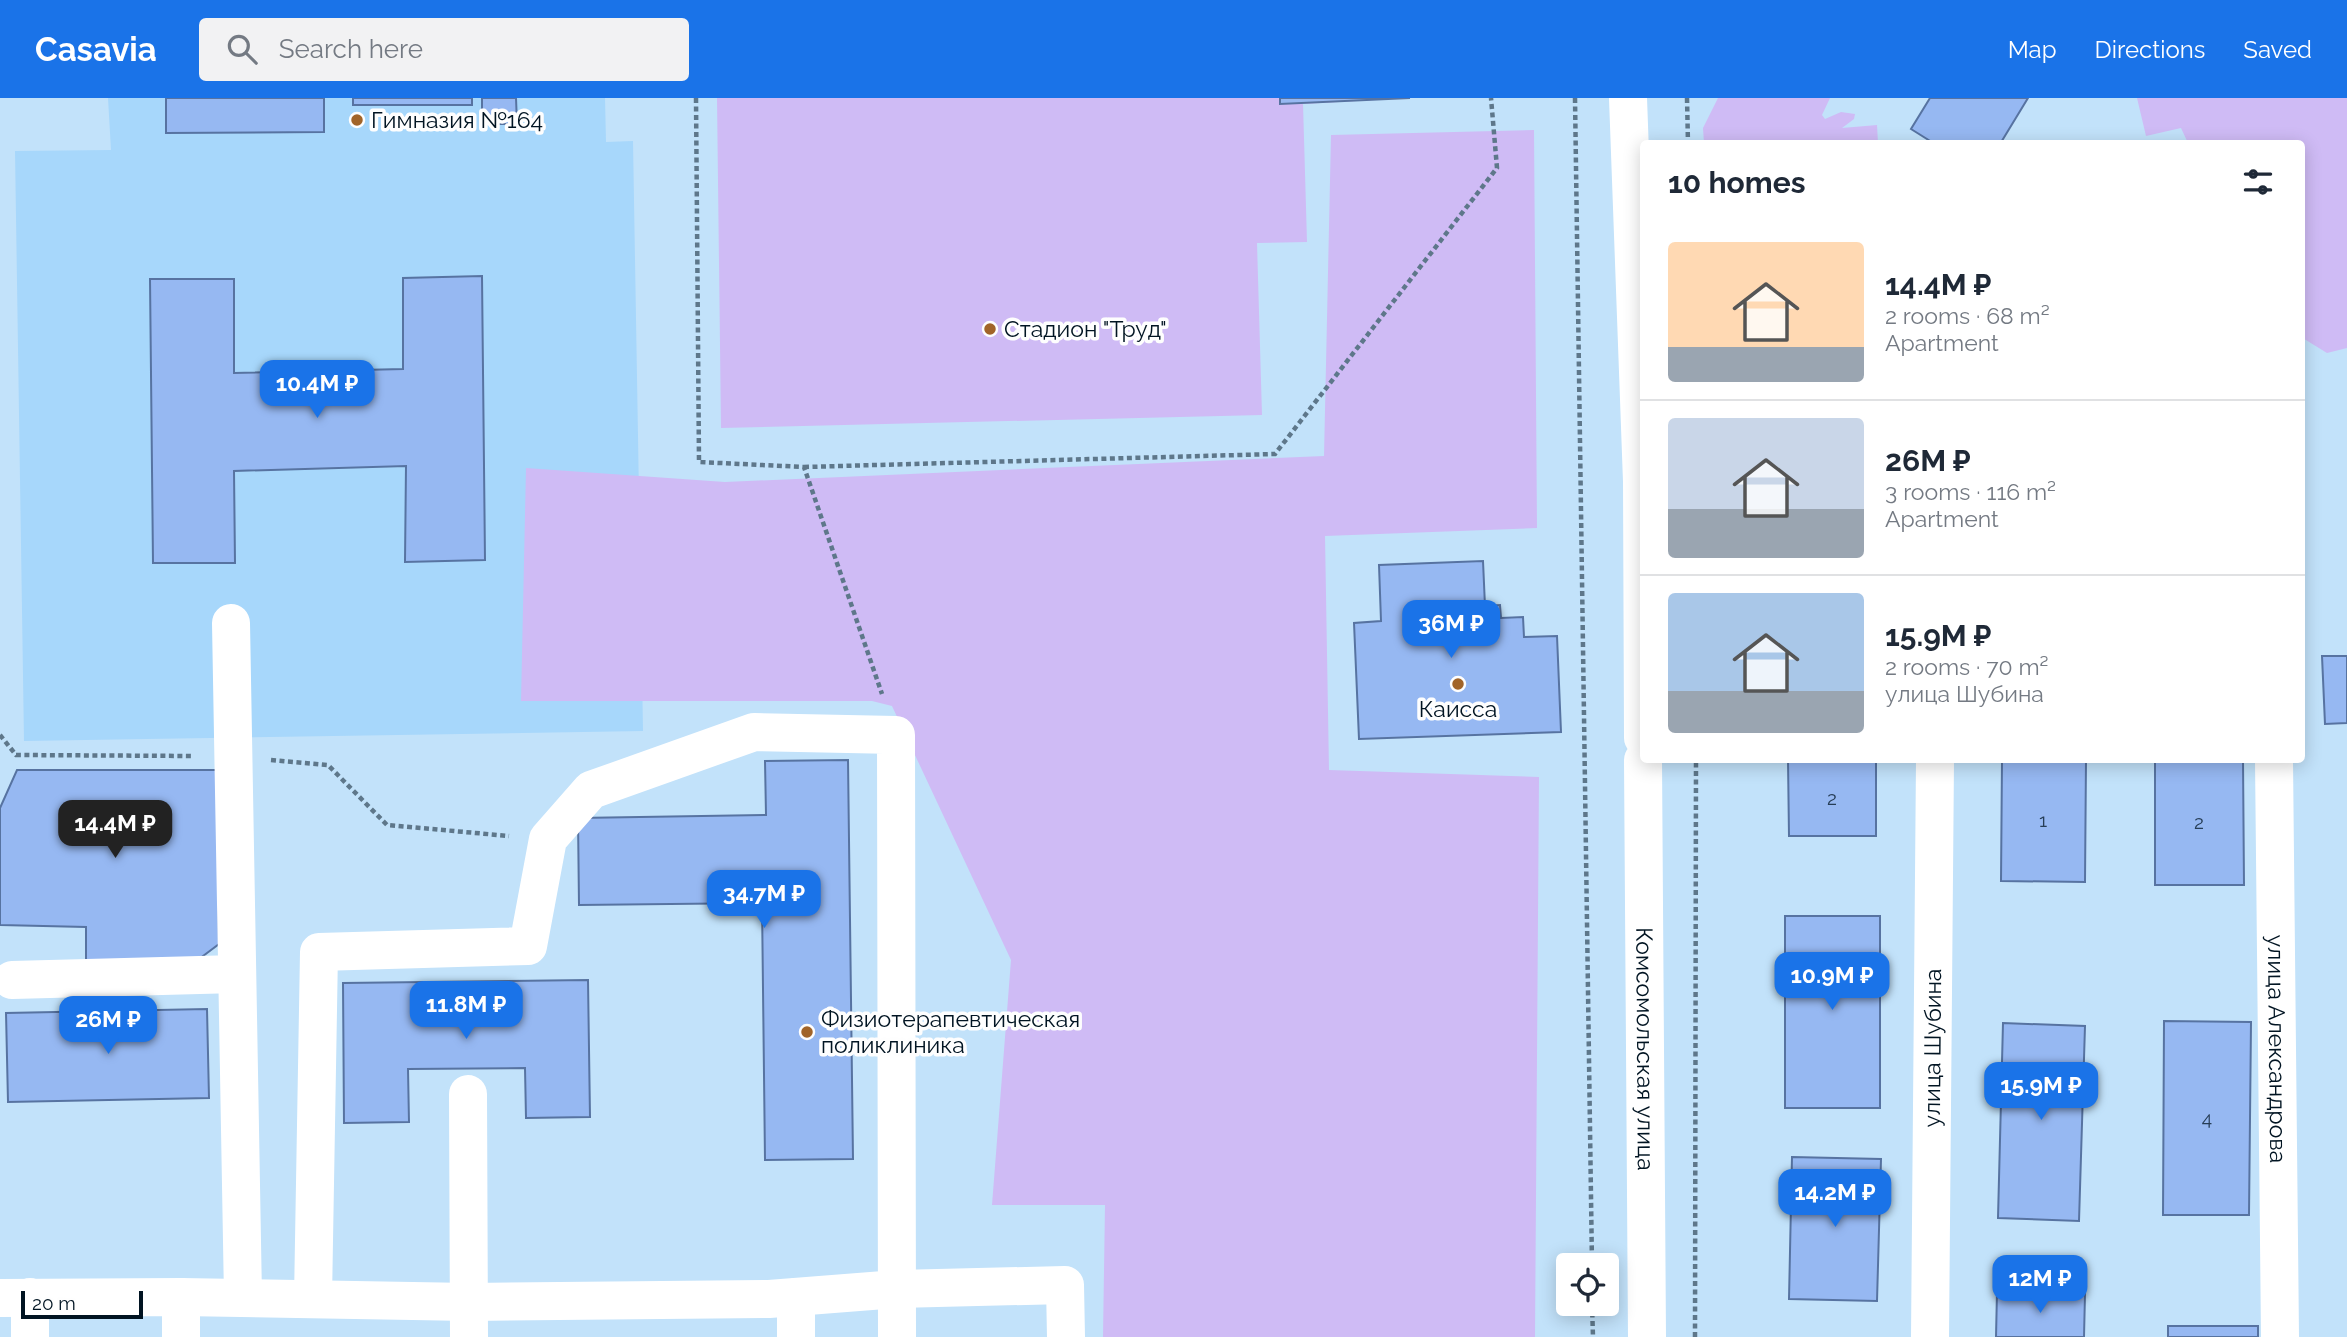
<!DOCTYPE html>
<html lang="en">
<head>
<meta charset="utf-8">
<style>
  body { margin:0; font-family:Raleway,sans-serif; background:#f2f2f3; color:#1f2937; height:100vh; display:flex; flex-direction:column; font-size:26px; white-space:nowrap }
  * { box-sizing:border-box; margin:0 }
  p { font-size:23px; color:#747a83 }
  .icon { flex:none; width:38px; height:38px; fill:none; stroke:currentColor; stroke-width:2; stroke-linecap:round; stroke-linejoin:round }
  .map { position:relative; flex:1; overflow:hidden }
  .drawer { position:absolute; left:1640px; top:42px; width:665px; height:623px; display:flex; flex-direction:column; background:#fff; border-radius:7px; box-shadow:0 4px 18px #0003 }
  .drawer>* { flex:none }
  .buttons { position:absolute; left:1556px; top:1155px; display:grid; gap:14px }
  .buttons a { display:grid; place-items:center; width:63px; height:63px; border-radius:7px; background:#fff; box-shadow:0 4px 18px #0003; font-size:35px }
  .scale { position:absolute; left:21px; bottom:18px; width:122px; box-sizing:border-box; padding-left:7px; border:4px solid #011422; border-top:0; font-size:19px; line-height:24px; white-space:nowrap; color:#011422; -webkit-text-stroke:5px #fefefe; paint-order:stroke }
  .price { position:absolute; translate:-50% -60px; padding:0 16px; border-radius:14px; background:#1a73e8; color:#fff; font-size:23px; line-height:46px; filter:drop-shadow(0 2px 4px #0008) }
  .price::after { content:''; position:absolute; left:50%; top:42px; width:21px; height:16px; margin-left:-10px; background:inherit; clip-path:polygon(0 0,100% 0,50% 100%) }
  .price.active { background:#222; color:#fff }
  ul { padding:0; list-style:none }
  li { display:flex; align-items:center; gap:21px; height:175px; padding:0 28px }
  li+li { border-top:2px solid #e0e1e3 }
  li span { display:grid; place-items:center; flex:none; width:196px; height:140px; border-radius:7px; color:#555 }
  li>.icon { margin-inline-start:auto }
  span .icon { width:84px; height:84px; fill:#fffc; stroke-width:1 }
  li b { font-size:30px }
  h2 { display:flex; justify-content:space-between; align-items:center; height:84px; padding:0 28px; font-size:30px }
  header { display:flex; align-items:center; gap:42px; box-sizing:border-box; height:98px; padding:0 35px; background:#1a73e8; color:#fff }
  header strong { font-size:33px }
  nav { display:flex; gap:38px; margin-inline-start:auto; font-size:24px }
  .search { width:490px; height:63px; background:#f2f2f3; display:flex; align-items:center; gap:18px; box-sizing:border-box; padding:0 24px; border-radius:7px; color:#747a83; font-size:26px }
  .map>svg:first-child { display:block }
  .built { fill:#a7d7fb }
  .green { fill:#cfbbf5 }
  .building { fill:#96b8f2; stroke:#5773a1; stroke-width:2 }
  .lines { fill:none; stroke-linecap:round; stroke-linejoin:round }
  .path { stroke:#5e778a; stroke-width:4.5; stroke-dasharray:5 3.5; stroke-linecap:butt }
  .minor { stroke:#fff; stroke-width:38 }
  .poi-dot { fill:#a16429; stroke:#fefefe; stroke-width:2.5 }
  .labels { text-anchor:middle; stroke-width:7; stroke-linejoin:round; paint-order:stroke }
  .number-label { font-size:19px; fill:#263d56 }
  .poi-label { font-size:23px; fill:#011422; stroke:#fefefe; text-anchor:start }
  .street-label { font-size:23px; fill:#011422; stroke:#fefefe }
</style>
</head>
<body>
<header>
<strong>Casavia</strong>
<div class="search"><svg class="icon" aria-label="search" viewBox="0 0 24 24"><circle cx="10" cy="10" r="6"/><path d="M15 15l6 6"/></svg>Search here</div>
<nav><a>Map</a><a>Directions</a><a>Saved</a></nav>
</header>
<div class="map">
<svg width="2347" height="1239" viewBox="0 0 2347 1239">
  <rect width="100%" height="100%" fill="#c2e2fa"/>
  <!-- built -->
  <path class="built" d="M108,0H605L606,44L633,43L643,633L24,643L15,53L111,52Z"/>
  <!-- green -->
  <path class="green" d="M717,0H1410L1303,6L1307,144L1257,145L1262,317L721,330Z
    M1718,0H1830L1822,17L1825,21L1841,14L1855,16L1854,21L1842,30L1877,27L1878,45H1704L1703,30Z
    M2137,0H2347V250L2327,255L2301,239V46L2188,45L2181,30L2146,38Z
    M1534,32L1537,430L1325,438L1329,672L1539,679L1535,1239H1103L1105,1107H992L1011,862L892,608L872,603H521L526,370L725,384L1324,358L1331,37Z"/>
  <!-- building -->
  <path class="building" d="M166,0H324V34L166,35Z
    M353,0H472V7H353Z
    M482,0H516L517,26H482Z
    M1280,0H1410L1280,6Z
    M1930,0H2028L2000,46H1935L1911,31Z
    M482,178L485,462L405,464L406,368L234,373L235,465H153L150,181H234V275L403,271V180Z
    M1483,463L1485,508L1500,507L1501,520L1523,519L1524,539L1557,538L1561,634L1359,641L1354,525L1381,523L1379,467Z
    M2322,558H2347V625L2325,626Z
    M848,662L853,1061L765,1062L762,805L579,807L578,720L766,717L765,663Z
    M1788,662H1876V738H1789Z
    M2002,662H2086L2085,784L2001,783Z
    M2155,662H2243L2244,787H2155Z
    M17,672H217L219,846L195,864H86V829L0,827V710Z
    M1785,818H1880V1010H1785Z
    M588,882L590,1019L526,1020L525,970L408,971L409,1024L344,1025L343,885Z
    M207,911L209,1000L8,1004L6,915Z
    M2164,923L2251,924L2249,1117H2163Z
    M2003,925L2085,928L2079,1123L1998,1120Z
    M1792,1059L1881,1061L1877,1203L1789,1201Z
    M1997,1194L2085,1196L2084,1239H1996Z
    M2168,1228H2258V1239H2168Z"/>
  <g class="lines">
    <!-- path -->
    <path class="path" d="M696,0L699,364L804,369L882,596
      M1575,0L1592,1167
      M1687,0L1688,46
      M804,369L1275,356L1497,70L1491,0
      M0,637L16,657L193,658
      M271,662L328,667L387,727L509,738
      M1592,1206L1593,1239
      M1695,1239L1696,662"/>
    <!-- minor -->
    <g class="minor">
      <path d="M1628,0L1642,383L1643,640"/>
      <path d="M231,525L243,1199"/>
      <path id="s1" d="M1643,662L1647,1239"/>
      <path id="s2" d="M2274,662L2280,1239"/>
      <path d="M12,882L237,876"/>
      <path d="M468,996L469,1239"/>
      <path d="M30,1199V1239"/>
      <path d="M181,1199V1239"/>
      <path d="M0,1200L181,1199L470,1204L769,1201L897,1191L1065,1187L1066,1239"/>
      <path d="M313,1201L319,854L528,848L548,741L591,692L754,634L896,637L897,1239"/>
      <path d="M796,1239V1199"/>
      <path id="s3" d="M1930,1239L1935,662"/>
    </g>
  </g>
  <!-- markers -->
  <g class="poi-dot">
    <circle cx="357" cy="22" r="7"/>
    <circle cx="990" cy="231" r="7"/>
    <circle cx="1458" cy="586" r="7"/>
    <circle cx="807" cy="934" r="7"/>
  </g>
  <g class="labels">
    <!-- number labels -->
    <g class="number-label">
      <text x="1832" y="707">2</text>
      <text x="2043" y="729">1</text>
      <text x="2199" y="731">2</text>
      <text x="2207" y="1027">4</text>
    </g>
    <!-- poi labels -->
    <g class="poi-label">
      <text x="371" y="30">Гимназия №164</text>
      <text x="1004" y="239">Стадион "Труд"</text>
      <text x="1458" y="619" text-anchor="middle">Каисса</text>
      <text x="821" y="929">Физиотерапевтическая<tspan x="821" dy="26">поликлиника</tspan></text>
    </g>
    <!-- street labels -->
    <g class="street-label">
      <text dy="8" stroke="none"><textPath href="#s1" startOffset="289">Комсомольская улица</textPath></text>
      <text dy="8" stroke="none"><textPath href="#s3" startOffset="289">улица Шубина</textPath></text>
      <text dy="8" stroke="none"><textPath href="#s2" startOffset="289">улица Александрова</textPath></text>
    </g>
  </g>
</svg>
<div class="buttons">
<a><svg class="icon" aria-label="locate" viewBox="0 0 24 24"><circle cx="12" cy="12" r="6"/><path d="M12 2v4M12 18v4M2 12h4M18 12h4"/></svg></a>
</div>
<div class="scale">20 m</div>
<b class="price" style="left:317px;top:322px">10.4M ₽</b>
<b class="price" style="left:1451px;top:562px">36M ₽</b>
<b class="price active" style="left:115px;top:762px">14.4M ₽</b>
<b class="price" style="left:764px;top:832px">34.7M ₽</b>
<b class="price" style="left:1832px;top:914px">10.9M ₽</b>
<b class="price" style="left:466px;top:943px">11.8M ₽</b>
<b class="price" style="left:108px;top:958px">26M ₽</b>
<b class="price" style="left:2041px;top:1024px">15.9M ₽</b>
<b class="price" style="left:1835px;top:1131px">14.2M ₽</b>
<b class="price" style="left:2040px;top:1217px">12M ₽</b>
<section class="drawer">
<h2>10 homes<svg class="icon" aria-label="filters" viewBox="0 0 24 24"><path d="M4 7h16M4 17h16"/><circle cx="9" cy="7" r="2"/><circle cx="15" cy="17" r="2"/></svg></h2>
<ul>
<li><span style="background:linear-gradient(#ffd9b3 75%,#9aa5b1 0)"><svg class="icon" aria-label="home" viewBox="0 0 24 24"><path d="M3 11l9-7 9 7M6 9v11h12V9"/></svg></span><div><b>14.4M ₽</b><p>2 rooms · 68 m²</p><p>Apartment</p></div></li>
<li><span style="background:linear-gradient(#c9d6e8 65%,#9aa5b1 0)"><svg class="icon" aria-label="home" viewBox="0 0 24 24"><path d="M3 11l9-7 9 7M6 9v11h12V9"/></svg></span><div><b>26M ₽</b><p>3 rooms · 116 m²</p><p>Apartment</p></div></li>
<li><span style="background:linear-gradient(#a9c7e8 70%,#9aa5b1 0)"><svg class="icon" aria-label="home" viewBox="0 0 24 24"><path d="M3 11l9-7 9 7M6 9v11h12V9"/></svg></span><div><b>15.9M ₽</b><p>2 rooms · 70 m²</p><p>улица Шубина</p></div></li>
</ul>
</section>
</div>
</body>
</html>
